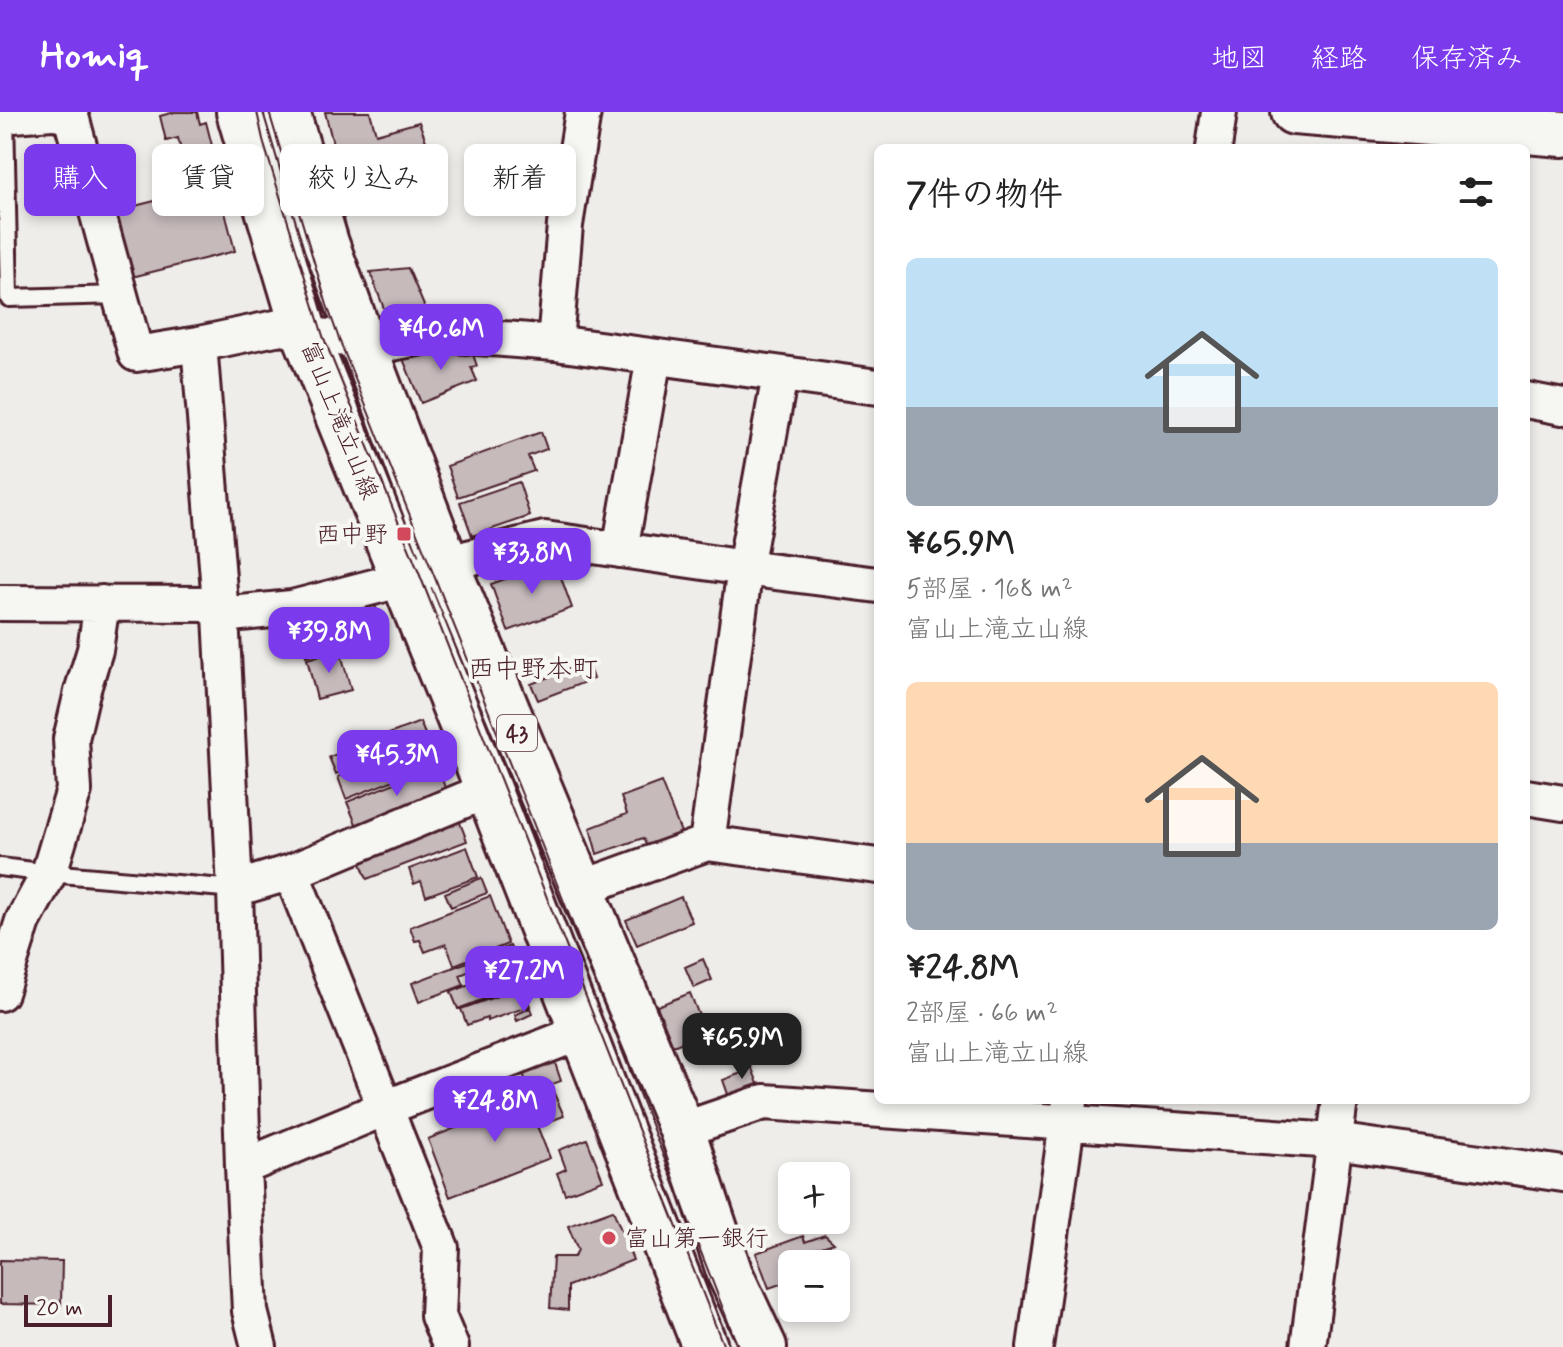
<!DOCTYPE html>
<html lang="ja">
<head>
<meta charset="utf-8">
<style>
  body { margin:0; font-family:Mynerve,"Klee One",sans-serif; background:#f2f2f2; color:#222; height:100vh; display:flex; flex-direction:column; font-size:30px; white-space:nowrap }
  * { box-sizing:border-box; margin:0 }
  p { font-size:26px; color:#767676 }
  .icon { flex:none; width:44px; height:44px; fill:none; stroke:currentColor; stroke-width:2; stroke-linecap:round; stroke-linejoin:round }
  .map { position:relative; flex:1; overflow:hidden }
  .panel { position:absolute; left:874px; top:32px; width:656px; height:960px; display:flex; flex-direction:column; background:#fff; border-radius:12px; box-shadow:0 4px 12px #0003 }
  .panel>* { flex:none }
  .banner { position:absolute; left:24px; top:32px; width:730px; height:72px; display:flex; gap:16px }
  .controls { position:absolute; left:778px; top:1050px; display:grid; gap:16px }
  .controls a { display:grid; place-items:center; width:72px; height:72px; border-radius:12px; background:#fff; box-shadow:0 4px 12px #0003; font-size:40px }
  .scale { position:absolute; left:24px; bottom:20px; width:88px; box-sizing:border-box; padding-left:8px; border:4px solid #4a1f2b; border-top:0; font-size:22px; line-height:28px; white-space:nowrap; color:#4a1f2b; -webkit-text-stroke:6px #f6f6f2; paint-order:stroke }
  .price { position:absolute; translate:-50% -68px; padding:0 18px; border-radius:16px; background:#7c3aed; color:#fff; font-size:26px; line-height:52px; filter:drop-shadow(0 2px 4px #0008) }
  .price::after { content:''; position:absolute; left:50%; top:48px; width:24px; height:18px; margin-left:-12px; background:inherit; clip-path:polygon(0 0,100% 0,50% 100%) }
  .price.active { background:#222; color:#fff }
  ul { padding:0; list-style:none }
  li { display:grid; align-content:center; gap:16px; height:424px; padding:0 32px }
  li span { display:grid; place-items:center; height:248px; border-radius:12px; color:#555 }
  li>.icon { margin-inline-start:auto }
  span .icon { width:144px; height:144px; fill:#fffc; stroke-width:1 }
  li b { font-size:34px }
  h2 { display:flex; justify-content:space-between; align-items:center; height:96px; padding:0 32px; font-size:34px }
  .tag { padding:0 28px; border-radius:12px; background:#fff; box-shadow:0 4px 12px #0003; font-size:28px; line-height:72px }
  .tag.active { background:#7c3aed; color:#fff }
  header { display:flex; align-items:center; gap:48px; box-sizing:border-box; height:112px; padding:0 40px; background:#7c3aed; color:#fff }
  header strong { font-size:38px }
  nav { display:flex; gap:44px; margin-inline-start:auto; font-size:28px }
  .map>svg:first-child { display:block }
  .building { fill:#c6babb; stroke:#4a1f2b; stroke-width:2 }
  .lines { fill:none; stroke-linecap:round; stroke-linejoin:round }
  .lane-casing { stroke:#4a1f2b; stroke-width:22 }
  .street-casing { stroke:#4a1f2b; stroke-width:40 }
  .secondary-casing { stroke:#4a1f2b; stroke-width:50 }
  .primary-casing { stroke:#4a1f2b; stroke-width:50 }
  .lane { stroke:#f6f6f2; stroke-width:16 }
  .street { stroke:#f6f6f2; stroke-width:34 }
  .secondary { stroke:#f6f6f2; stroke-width:44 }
  .primary { stroke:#f6f6f2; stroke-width:44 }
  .tram { stroke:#4a1f2b; stroke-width:2 }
  .poi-dot { fill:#d1495b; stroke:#f6f6f2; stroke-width:3 }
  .labels { text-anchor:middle; stroke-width:8; stroke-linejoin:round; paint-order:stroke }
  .shield { fill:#f6f6f2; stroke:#7e6067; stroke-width:2 }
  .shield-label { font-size:22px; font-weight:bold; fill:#4a1f2b }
  .street-label { font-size:24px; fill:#4a1f2b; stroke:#f6f6f2 }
  .poi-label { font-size:24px; fill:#4a1f2b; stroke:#f6f6f2; text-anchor:end }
  .neighbourhood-label { font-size:26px; fill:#4a1f2b; stroke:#f6f6f2 }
</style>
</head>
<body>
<header>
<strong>Homiq</strong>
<nav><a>地図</a><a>経路</a><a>保存済み</a></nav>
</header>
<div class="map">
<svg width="1563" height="1235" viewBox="0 0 1563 1235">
  <rect width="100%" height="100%" fill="#efedea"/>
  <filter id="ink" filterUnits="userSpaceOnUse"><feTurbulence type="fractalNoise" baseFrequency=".0125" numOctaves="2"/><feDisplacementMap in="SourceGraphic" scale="16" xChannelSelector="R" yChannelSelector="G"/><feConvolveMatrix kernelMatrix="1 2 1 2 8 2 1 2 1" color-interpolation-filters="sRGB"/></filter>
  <g filter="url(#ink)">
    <!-- building -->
    <path class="building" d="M175,0H197L200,12L206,10L220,65L189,72L178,26L166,29L160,4Z
      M325,0H370L376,22L419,10L426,29L338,52Z
      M218,73L235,139L132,165L115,99Z
      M408,156L430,208L393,220L370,160Z
      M445,234L448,241L462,236L471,237L477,254L471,255L477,269L421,291L403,247Z
      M541,320L547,337L528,344L534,359L458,385L447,354Z
      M519,370L530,404L472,424L460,390Z
      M555,449L572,496L508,519L491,472Z
      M375,493L383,520L306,544L300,524L308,520L306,513Z
      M340,538L351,578L317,587L307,547Z
      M587,550L593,567L538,588L531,572Z
      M420,610L427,627L336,662L329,645Z
      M423,631L428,643L433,641L437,651L346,687L338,665Z
      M437,654L447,681L358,717L347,690Z
      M661,670L682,723L648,737L643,726L597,742L590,716L627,702L621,685Z
      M457,703L467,729L367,767L357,741Z
      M467,735L478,765L426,784L421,769L414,772L409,757Z
      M481,766L487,781L451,795L445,781Z
      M490,784L508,832L454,853L446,832L425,840L420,828L415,829L410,815Z
      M681,785L692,810L637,833L626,808Z
      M510,834L518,853L478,867L475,857L460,863L464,873L419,890L412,871Z
      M703,847L712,868L694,876L685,855Z
      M516,855L523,872L458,897L451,880Z
      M523,875L530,894L487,909V906L467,913L461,897Z
      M690,881L706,921L673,934L657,894Z
      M530,896L532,902L517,909L515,903Z
      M553,945L561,969L530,980L521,956Z
      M749,949L759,974L729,985L723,968L744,960L741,952Z
      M552,977L564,1004L537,1014L550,1046L450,1085L428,1027Z
      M587,1027L603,1068L565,1082L557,1061L566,1057L559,1038Z
      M613,1098L633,1148L568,1174V1198L550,1196L553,1145H574L578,1138L568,1114Z
      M825,1123L834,1131L812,1138L818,1152H792V1168L769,1176L756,1141L803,1124L805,1130Z
      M0,1148L62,1149L61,1193L0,1192Z"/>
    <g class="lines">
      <!-- lane casing -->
      <g class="lane-casing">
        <path id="lane" d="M5,3L9,186L120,183
          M0,755L49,761L235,777"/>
      </g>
      <!-- street casing -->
      <g class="street-casing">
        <path id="street" d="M58,0L72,8L136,242L199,232L280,215L305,222L385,232L439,222L555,231L878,275
          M0,4L52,0
          M1214,36L1219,0
          M555,231L565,113L583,0
          M199,232L221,503L235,777L243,1055L250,1199L259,1235
          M1526,288L1563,295
          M620,438L654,245
          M0,491L209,492L221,503L292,496L381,473L468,446L545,427L745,456L878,473
          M1526,685L1563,691
          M707,731L745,456L780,263
          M291,760L441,1136L438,1204L451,1235
          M582,776L707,731L878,754
          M235,777L291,760L464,688L489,680
          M0,881L23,809L49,761L74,678L71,627L82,580L95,538L102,491
          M682,1018L764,990L1335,1029L1563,1062
          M243,1055L385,996L582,920
          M1035,1235L1070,990
          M1308,1235L1340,988"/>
      </g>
      <!-- secondary casing -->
      <g class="secondary-casing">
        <path id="secondary" d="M1294,0L1563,22"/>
      </g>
      <!-- primary casing -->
      <g class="primary-casing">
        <path id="primary" d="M239,0L305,222L489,680L705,1235
          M287,0L326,131L362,230L447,454L682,1018L730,1162L764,1235"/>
      </g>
      <!-- lane -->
      <use href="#lane" class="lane"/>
      <!-- street -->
      <use href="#street" class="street"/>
      <!-- secondary -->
      <use href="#secondary" class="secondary"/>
      <!-- primary -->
      <use href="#primary" class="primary"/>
      <!-- tram -->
      <path class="tram" d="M257,0L264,32L323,224L419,461L724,1235
        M269,0L327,193L339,227L523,685L738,1235"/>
    </g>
  </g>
  <!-- markers -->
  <g class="poi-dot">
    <rect x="396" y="414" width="16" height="16" rx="4"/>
    <circle cx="609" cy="1126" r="8"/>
  </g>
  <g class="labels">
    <!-- shield labels -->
    <rect class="shield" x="497" y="603" width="40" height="36" rx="6"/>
    <g class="shield-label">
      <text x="517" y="629">43</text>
    </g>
    <!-- street labels -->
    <g class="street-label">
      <text transform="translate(340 308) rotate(68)" y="8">富山上滝立山線</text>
    </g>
    <!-- poi labels -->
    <g class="poi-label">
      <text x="388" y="430">西中野</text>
      <text x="625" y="1134" text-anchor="start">富山第一銀行</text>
    </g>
    <!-- neighbourhood labels -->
    <g class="neighbourhood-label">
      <text x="533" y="565">西中野本町</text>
    </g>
  </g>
</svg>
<div class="controls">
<a>+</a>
<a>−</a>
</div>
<div class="scale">20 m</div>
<b class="price" style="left:441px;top:260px">¥40.6M</b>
<b class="price" style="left:532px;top:484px">¥33.8M</b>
<b class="price" style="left:329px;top:563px">¥39.8M</b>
<b class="price" style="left:397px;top:686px">¥45.3M</b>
<b class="price" style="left:524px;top:902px">¥27.2M</b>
<b class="price active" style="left:742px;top:969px">¥65.9M</b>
<b class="price" style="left:495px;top:1032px">¥24.8M</b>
<div class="banner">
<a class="tag active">購入</a>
<a class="tag">賃貸</a>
<a class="tag">絞り込み</a>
<a class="tag">新着</a>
</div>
<section class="panel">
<h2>7件の物件<svg class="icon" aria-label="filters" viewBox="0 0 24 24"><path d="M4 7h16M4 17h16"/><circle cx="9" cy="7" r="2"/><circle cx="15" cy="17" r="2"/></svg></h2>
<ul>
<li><span style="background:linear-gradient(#bfe0f5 60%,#9aa5b1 0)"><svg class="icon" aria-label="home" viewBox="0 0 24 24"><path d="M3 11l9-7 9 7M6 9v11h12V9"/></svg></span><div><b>¥65.9M</b><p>5部屋 · 168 m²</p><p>富山上滝立山線</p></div></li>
<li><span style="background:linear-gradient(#ffd9b3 65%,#9aa5b1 0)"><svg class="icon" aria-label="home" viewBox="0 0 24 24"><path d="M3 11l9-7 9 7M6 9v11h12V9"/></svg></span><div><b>¥24.8M</b><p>2部屋 · 66 m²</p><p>富山上滝立山線</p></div></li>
</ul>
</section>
</div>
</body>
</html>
